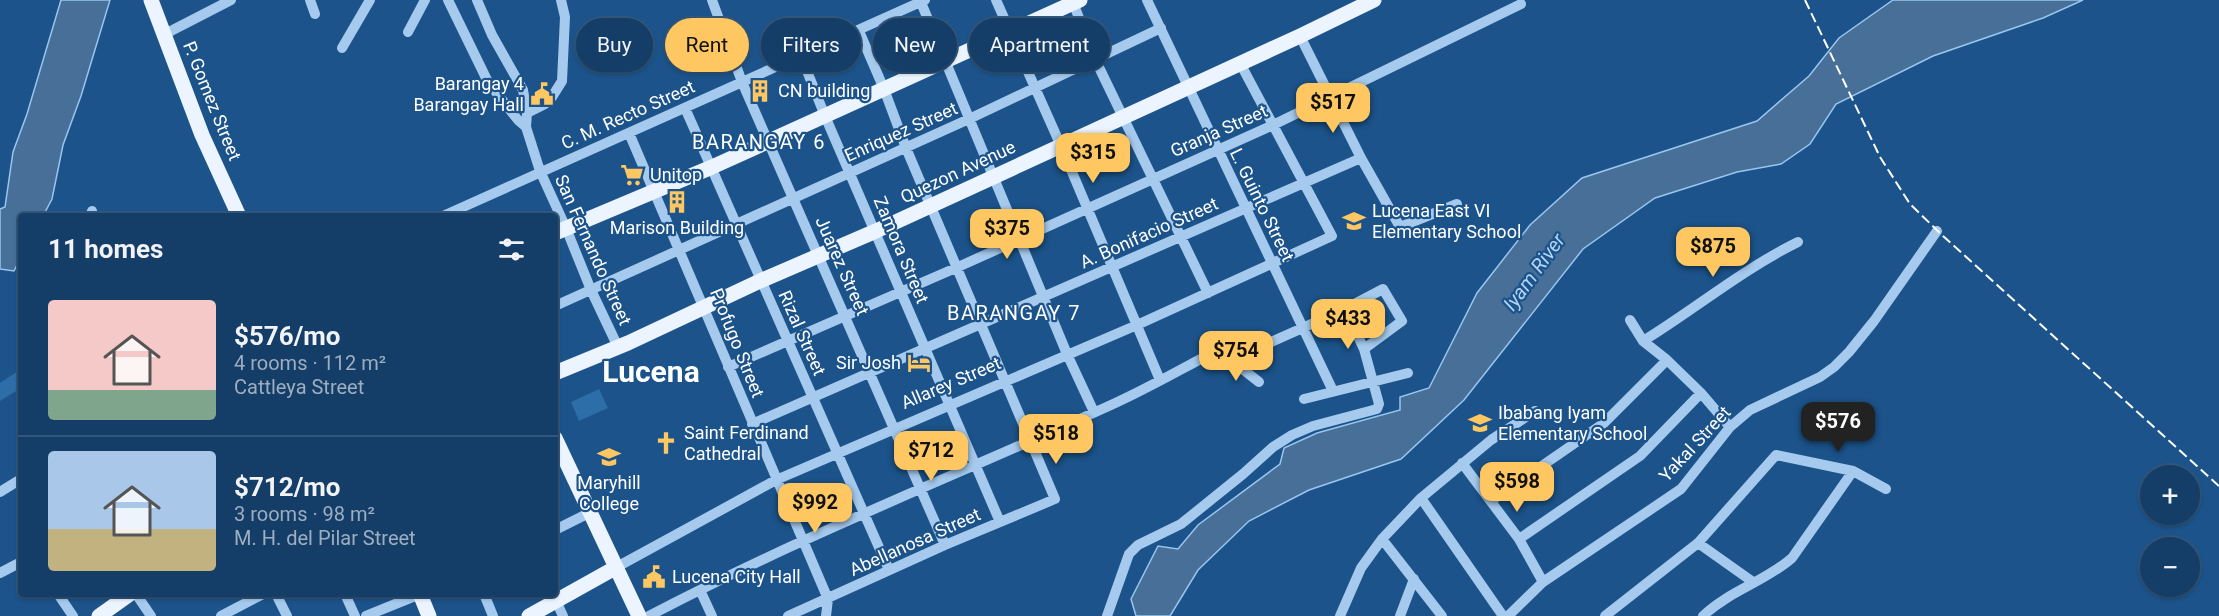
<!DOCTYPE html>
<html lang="en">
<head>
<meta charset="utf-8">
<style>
  body { margin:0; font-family:Roboto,sans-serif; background:#214971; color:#f1f3f6; height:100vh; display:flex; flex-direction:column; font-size:22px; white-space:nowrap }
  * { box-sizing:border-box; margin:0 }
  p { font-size:20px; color:#9daec0 }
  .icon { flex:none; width:33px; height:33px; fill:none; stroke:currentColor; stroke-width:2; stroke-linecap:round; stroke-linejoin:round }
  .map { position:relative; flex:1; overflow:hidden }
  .side { position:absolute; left:18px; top:213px; width:540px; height:384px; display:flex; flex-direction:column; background:#143e68; border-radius:6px; box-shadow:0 2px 4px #0004,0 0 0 2px #33577c }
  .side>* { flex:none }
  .banner { position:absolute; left:576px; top:18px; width:570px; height:54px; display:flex; gap:12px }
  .controls { position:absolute; left:2140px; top:465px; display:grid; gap:12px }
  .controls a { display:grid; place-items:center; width:60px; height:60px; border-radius:50%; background:#143e68; box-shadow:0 2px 4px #0004,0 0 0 2px #33577c; font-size:30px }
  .price { position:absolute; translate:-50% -51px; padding:0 14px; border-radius:12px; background:#fec762; color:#111; font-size:20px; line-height:39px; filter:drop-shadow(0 2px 3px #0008) }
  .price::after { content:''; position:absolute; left:50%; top:36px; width:18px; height:14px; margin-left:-9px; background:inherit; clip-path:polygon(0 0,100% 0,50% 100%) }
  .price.current { background:#222; color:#fff }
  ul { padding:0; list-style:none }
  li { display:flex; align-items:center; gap:18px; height:150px; padding:0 30px }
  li+li { border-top:2px solid #33577c }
  li span { display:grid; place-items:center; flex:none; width:168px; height:120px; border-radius:6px; color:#555 }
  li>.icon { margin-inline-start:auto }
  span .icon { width:72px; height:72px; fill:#fffc; stroke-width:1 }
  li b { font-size:26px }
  h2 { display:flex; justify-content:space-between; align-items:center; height:72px; padding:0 30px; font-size:26px }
  .tag { padding:0 21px; border-radius:27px; background:#143e68; box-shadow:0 2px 4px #0004,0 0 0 2px #33577c; font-size:21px; line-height:54px }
  .tag.current { background:#fec762; color:#111 }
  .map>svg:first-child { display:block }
  .green { fill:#2e6ea8 }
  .water { fill:#476f97; stroke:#98c6ef; stroke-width:1.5 }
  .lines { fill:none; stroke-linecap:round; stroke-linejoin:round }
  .minor { stroke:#a5caed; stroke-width:10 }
  .major { stroke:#ebf4ff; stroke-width:15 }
  .rail { stroke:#fff; stroke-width:2; stroke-dasharray:10 4.5; stroke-linecap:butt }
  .labels { text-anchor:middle; stroke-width:4.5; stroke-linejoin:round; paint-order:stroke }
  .poi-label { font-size:18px; fill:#fff; stroke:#1b538a; text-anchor:start }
  .street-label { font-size:18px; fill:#fff; stroke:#1b538a }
  .neighbourhood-label { font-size:20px; letter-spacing:1.5px; fill:#fff; stroke:#1b538a }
  .water-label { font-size:20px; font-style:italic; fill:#b1d4f4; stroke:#1b538a }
  .town-label { font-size:30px; font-weight:bold; fill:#fff; stroke:#1b538a }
</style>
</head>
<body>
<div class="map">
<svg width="2219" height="616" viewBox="0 0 2219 616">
  <rect width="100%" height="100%" fill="#1b538a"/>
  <!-- green -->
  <path class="green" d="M21,369V388L0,401V383Z
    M599,389L608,408L579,421L571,402Z"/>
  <!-- water -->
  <path class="water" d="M61,0H110L81,96L63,145L52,199L43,216H21V257L14,271L0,269V209L5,207L13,152L27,114Z
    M1893,0H2083L2043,18L1933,56L1836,104L1810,144L1781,164L1737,172L1655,198L1583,249L1464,400L1401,459L1309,490L1249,521L1198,570L1170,616H1136L1131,599L1158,546L1178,549L1198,525L1280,464L1284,448L1317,433L1400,410V397L1429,388L1477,293L1530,225L1582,178L1757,121L1809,76L1839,38Z"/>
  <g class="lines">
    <!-- minor -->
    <path class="minor" d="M310,0L315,14
      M448,0L488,82L518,120L526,127
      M477,0L492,35L523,90L527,113L526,127L540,171L566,228L591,290L618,347
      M712,0L742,82L945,545
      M920,0L1067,354L1094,412
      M996,0L1061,146L1160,380
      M1072,0L1095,59L1208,293
      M1147,0L1333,391
      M408,32L425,0
      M165,34L231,0
      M1300,36L1361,158L1400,227L1457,204
      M342,48L370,0
      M801,56L825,116L1000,522
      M552,97L562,81L565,17L561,0
      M685,108L889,570
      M527,113L545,104
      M629,133L828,599L826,616
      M90,216L92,211
      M443,216L925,0
      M555,306L969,119L1161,28
      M1630,320L1643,341L1667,360L1701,393L1730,427
      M1643,341C1695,309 1743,269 1798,242
      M1231,360L1259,382
      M728,367L958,267L1273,125L1521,4
      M1304,399L1408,373
      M752,424L1361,158
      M1462,463L1519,539L1543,582
      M0,492L21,479
      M1421,498L1503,616
      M1491,501L1604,423L1667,360
      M555,530L589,513
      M1382,539L1442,616
      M1519,539L1640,456L1701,393
      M1698,543L1753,582
      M615,568L776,480L1137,325L1332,236L1240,63
      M0,573L21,562
      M700,590L712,616
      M58,594L73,616
      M136,594L151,616
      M276,594L287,616
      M345,594L355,616
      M484,594L493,616
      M553,594L563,616
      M221,616L263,594
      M366,616L420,594
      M649,616C799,537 957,475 1111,405C1147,389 1181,369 1216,351L1231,360L1345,309L1383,289L1402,321L1364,349
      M788,616L945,545L1055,499L906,148L884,89L859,31
      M1107,616L1129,554L1138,545L1181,524L1243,474L1273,447L1292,435L1313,426L1377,409L1379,404L1364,349L1345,309
      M1340,616L1361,568L1382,539L1421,498L1491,440L1535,411
      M1400,616L1414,579
      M1508,616L1543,582L1681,489L1730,427L1750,410L1820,377L1834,367L1849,352L1874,321L1937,231
      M1605,616L1698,543L1776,455L1853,471L1886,489
      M1703,616C1729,591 1766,581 1792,558L1853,471"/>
    <!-- major -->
    <path class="major" d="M151,0L202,135L239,216
      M555,233L712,167L1080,0
      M555,373L628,343L760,281L876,231L1300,36L1374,0
      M555,438L639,616
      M420,594L429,616
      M99,616L130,594
      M529,616L615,568"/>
    <!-- rail -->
    <path class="rail" d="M1805,0L1880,157L1910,204L1943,236L2219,486"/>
  </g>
  <!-- icons -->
  <defs>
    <g id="building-bare" transform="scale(1.8)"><path d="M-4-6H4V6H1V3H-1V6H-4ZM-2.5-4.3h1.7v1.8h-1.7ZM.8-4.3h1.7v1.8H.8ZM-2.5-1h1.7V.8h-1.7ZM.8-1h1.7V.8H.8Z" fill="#fec762" stroke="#1b538a" stroke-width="2.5" paint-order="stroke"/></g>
    <g id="civic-bare" transform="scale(1.8)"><path d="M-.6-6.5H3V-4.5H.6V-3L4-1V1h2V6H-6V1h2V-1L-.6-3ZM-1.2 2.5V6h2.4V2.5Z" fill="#fec762" stroke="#1b538a" stroke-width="2.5" paint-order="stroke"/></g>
    <g id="supermarket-bare" transform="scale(1.8)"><path d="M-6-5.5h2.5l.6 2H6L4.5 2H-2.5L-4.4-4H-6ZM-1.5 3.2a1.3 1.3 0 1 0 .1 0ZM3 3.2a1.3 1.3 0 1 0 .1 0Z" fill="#fec762" stroke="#1b538a" stroke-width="2.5" paint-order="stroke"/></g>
    <g id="school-bare" transform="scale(1.8)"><path d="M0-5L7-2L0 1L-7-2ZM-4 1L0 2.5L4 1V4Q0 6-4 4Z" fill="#fec762" stroke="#1b538a" stroke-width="2.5" paint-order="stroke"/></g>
    <g id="hotel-bare" transform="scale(1.8)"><path d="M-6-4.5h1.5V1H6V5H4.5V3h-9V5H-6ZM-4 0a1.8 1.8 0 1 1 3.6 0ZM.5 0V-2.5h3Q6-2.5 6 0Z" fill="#fec762" stroke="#1b538a" stroke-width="2.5" paint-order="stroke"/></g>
    <g id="church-bare" transform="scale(1.8)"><path d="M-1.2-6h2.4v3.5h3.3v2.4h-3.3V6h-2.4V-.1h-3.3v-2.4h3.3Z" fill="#fec762" stroke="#1b538a" stroke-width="2.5" paint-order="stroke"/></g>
    <g id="university-bare" transform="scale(1.8)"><path d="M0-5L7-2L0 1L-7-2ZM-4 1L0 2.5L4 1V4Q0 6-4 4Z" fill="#fec762" stroke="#1b538a" stroke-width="2.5" paint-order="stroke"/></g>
  </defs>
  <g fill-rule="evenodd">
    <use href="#building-bare" x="760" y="91"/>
    <use href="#civic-bare" x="542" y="94"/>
    <use href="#supermarket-bare" x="632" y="175"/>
    <use href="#building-bare" x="677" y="202"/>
    <use href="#school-bare" x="1354" y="221"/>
    <use href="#hotel-bare" x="919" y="363"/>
    <use href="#school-bare" x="1480" y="423"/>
    <use href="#church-bare" x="666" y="443"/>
    <use href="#university-bare" x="609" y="457"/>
    <use href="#civic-bare" x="654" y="577"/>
  </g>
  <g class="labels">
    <!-- poi labels -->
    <g class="poi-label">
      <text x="524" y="90" text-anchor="end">Barangay 4<tspan x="524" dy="21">Barangay Hall</tspan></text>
      <text x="778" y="97">CN building</text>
      <text x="650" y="181">Unitop</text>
      <text x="1372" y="217">Lucena East VI<tspan x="1372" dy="21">Elementary School</tspan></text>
      <text x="677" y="234" text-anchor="middle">Marison Building</text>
      <text x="901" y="369" text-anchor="end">Sir Josh</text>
      <text x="1498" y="419">Ibabang Iyam<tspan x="1498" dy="21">Elementary School</tspan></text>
      <text x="684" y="439">Saint Ferdinand<tspan x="684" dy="21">Cathedral</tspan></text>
      <text x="609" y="489" text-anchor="middle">Maryhill<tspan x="609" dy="21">College</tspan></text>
      <text x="672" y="583">Lucena City Hall</text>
    </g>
    <!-- street labels -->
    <g class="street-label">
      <text transform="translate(212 101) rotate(68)" y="6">P. Gomez Street</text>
      <text transform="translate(628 115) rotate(-24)" y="6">C. M. Recto Street</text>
      <text transform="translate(1219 131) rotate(-24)" y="6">Granja Street</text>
      <text transform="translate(901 132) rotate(-24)" y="6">Enriquez Street</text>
      <text transform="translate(958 172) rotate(-25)" y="6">Quezon Avenue</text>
      <text transform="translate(1262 205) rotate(64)" y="6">L. Guinto Street</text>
      <text transform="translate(1149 233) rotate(-24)" y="6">A. Bonifacio Street</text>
      <text transform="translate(593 250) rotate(66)" y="6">San Fernando Street</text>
      <text transform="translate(901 250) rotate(67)" y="6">Zamora Street</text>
      <text transform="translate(842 266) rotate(66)" y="6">Juarez Street</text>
      <text transform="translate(802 333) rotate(66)" y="6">Rizal Street</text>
      <text transform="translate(737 343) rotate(68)" y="6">Profugo Street</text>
      <text transform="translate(951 383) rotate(-23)" y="6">Allarey Street</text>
      <text transform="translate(1695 444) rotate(-47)" y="6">Yakal Street</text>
      <text transform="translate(915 542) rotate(-24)" y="6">Abellanosa Street</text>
    </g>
    <!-- neighbourhood labels -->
    <g class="neighbourhood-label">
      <text x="759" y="149">BARANGAY 6</text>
      <text x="1014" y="320">BARANGAY 7</text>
    </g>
    <!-- water labels -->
    <g class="water-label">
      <text transform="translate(1534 272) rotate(-54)" y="7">Iyam River</text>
    </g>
    <!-- town labels -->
    <g class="town-label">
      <text x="651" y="382">Lucena</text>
    </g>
  </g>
</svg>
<div class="controls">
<a>+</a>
<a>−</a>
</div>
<b class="price" style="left:1333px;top:134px">$517</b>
<b class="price" style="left:1093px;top:184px">$315</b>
<b class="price" style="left:1007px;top:260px">$375</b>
<b class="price" style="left:1713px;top:278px">$875</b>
<b class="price" style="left:1348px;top:350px">$433</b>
<b class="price" style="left:1236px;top:382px">$754</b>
<b class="price current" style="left:1838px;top:453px">$576</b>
<b class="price" style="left:1056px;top:465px">$518</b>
<b class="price" style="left:931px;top:482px">$712</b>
<b class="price" style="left:1517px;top:513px">$598</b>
<b class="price" style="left:815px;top:534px">$992</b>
<div class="banner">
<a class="tag">Buy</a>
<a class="tag current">Rent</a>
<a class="tag">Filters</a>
<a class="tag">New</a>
<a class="tag">Apartment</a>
</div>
<section class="side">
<h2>11 homes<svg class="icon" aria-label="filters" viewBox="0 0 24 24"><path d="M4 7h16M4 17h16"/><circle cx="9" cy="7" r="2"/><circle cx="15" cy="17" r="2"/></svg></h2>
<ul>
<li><span style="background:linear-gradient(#f6c9c9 75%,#7fa58c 0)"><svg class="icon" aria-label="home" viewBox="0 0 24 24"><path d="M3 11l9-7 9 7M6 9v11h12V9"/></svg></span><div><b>$576/mo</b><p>4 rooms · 112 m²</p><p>Cattleya Street</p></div></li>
<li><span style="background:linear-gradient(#a9c7e8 65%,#c2b280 0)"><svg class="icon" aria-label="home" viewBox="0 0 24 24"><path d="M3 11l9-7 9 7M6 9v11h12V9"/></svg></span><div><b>$712/mo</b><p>3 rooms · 98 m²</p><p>M. H. del Pilar Street</p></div></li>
</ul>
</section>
</div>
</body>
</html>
